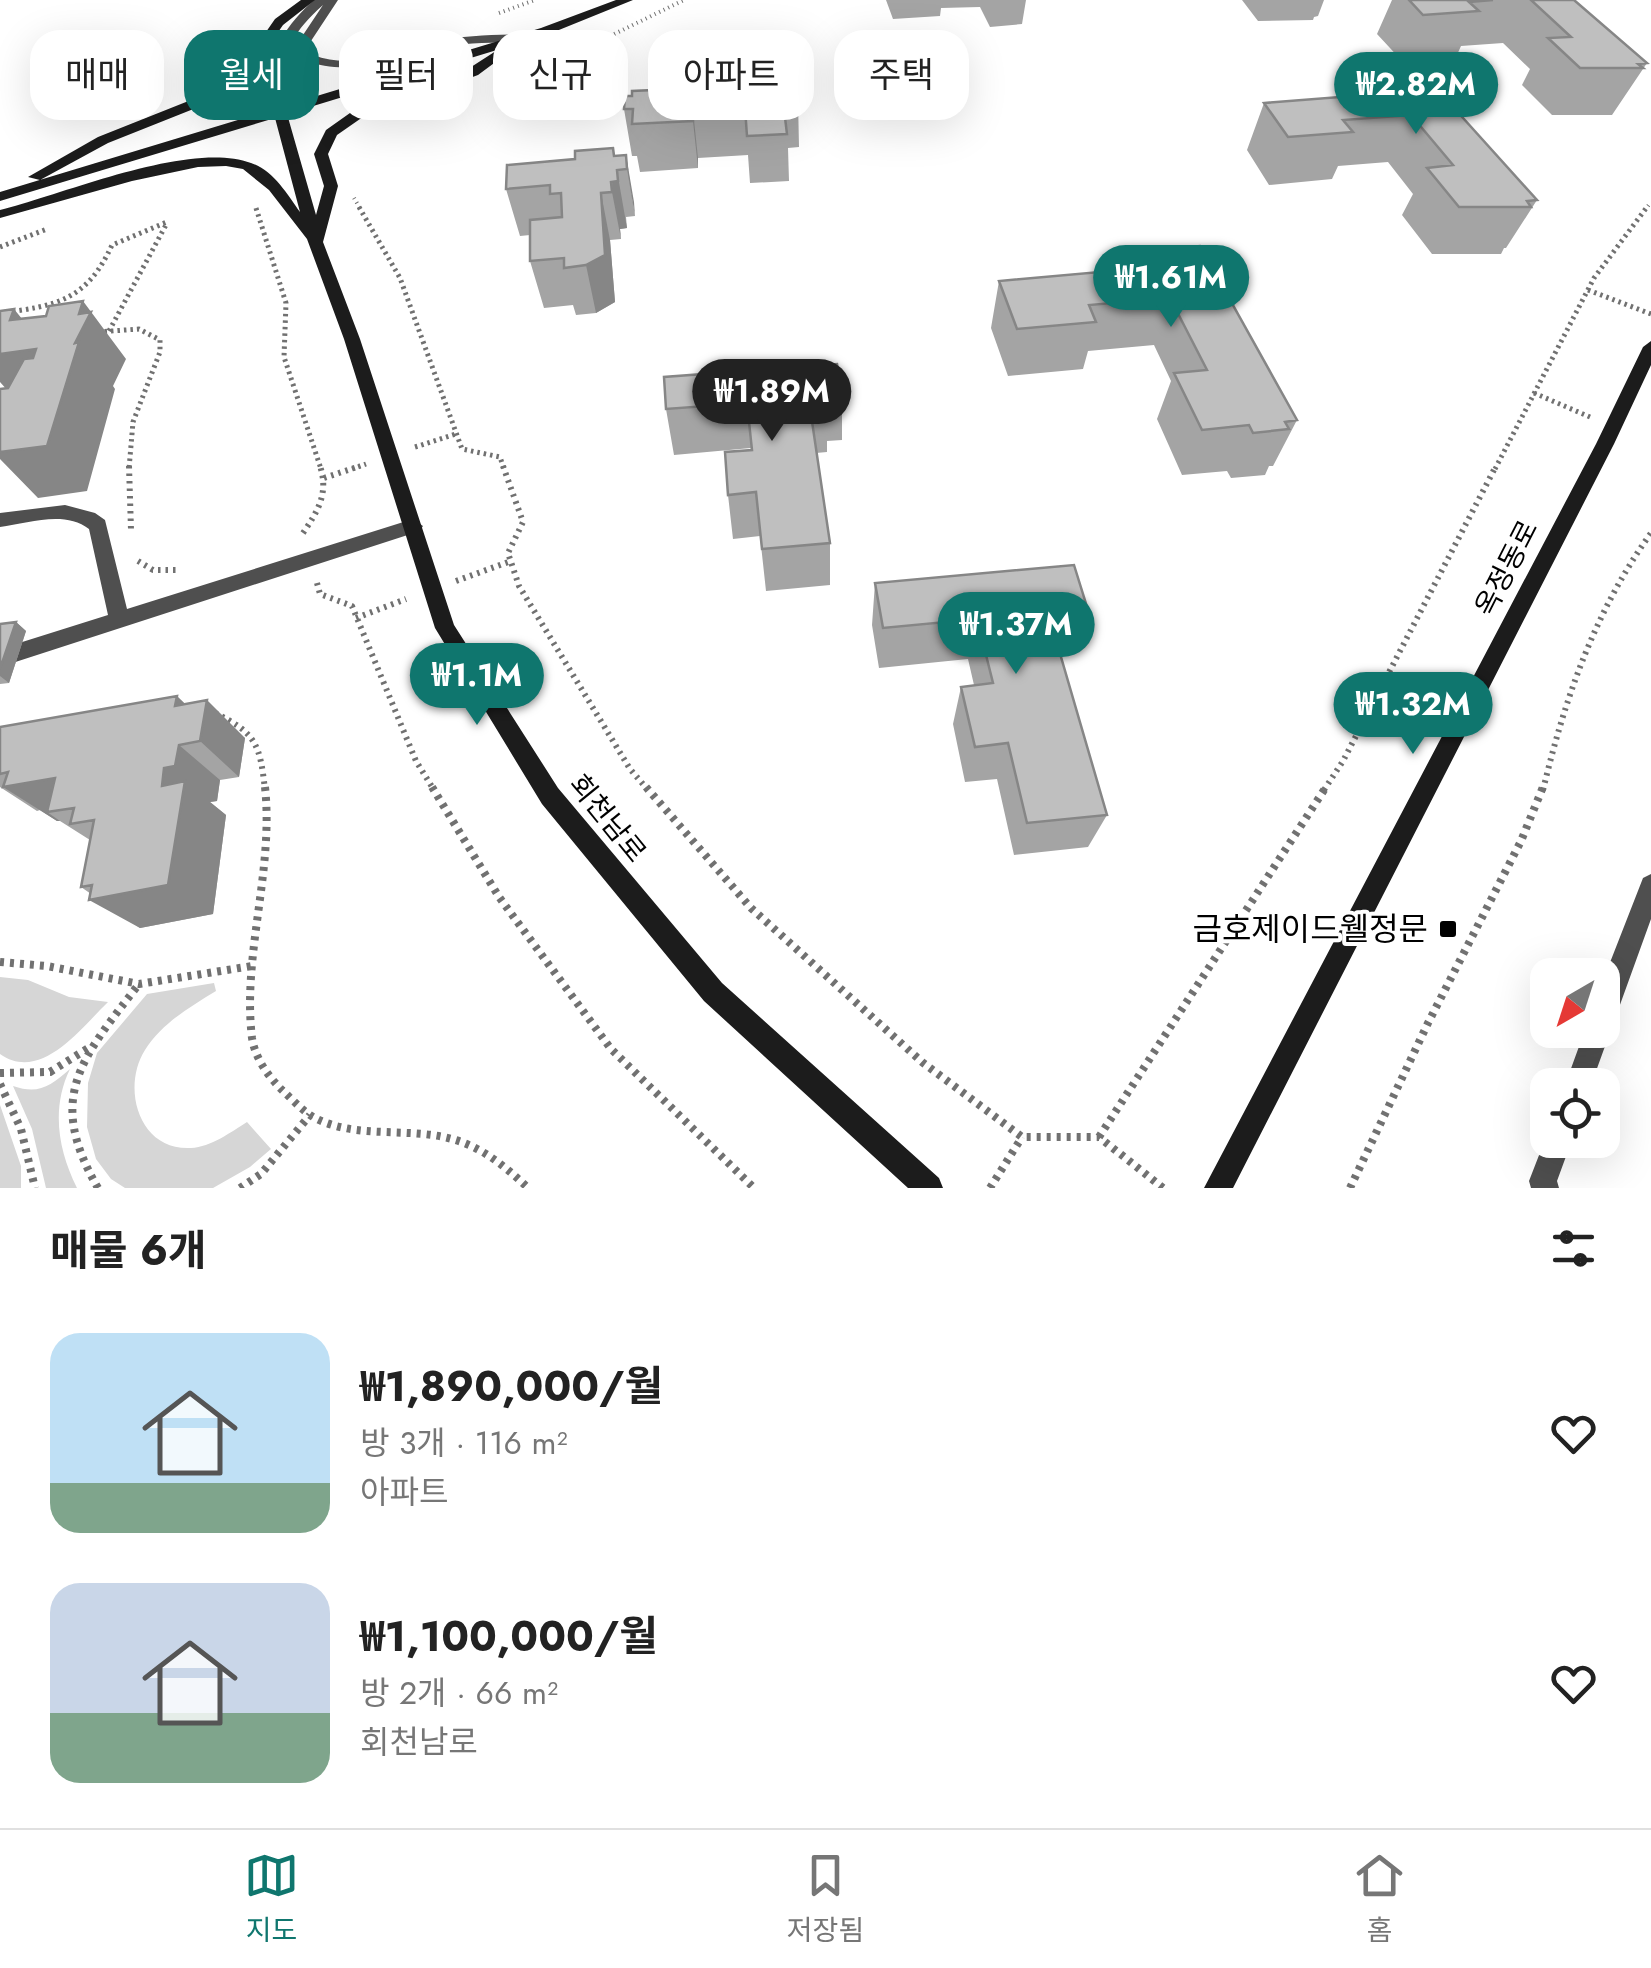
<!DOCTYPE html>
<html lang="ko">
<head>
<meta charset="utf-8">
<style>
  body { margin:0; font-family:Jost,"Noto Sans KR",sans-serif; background:#f2f2f2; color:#222; height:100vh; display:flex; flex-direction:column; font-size:38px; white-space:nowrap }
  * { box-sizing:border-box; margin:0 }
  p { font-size:32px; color:#767676 }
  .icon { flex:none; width:55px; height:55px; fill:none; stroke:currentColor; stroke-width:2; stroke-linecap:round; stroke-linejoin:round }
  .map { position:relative; height:1188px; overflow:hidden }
  .panel { display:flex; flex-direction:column; background:#fff; flex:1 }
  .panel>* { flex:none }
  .top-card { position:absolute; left:30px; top:30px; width:1000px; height:90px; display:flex; gap:20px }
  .needle { width:65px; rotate:219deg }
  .buttons { position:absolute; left:1530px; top:958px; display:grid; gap:20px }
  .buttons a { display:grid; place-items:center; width:90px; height:90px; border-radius:20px; background:#fff; box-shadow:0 10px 40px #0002; font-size:50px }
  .price { position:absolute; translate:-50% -85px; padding:0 22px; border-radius:35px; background:#0f766e; color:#fff; font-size:32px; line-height:65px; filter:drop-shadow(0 2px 5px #0008) }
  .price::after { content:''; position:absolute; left:50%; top:60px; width:30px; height:22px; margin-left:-15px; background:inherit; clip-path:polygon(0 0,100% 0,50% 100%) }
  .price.selected { background:#222; color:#fff }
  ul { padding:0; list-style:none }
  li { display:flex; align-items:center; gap:30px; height:250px; padding:0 50px }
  li span { display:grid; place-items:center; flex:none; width:280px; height:200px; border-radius:30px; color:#555 }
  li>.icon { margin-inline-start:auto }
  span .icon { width:120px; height:120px; fill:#fffc; stroke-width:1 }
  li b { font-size:42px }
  h2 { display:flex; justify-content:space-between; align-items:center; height:120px; padding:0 50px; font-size:42px }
  .pill { padding:0 35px; border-radius:30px; background:#fff; box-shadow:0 10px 40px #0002; font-size:35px; line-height:90px }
  .pill.selected { background:#0f766e; color:#fff }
  .dock { display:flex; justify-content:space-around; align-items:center; height:140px; border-top:2px solid #e0e0e0; background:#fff; font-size:28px; color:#767676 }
  .dock a { display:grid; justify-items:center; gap:5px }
  .dock .selected { color:#0f766e }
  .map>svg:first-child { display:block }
  .green { fill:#d6d6d6 }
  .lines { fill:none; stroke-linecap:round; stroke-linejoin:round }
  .path-far3 { stroke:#717171; stroke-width:4; stroke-dasharray:1 4; stroke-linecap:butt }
  .path-far2 { stroke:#717171; stroke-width:5; stroke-dasharray:2.5 4; stroke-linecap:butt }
  .path-far1 { stroke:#717171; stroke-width:6; stroke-dasharray:2.5 5; stroke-linecap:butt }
  .path { stroke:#717171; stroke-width:8; stroke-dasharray:4 6; stroke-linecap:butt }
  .lane { fill:#4f4f4f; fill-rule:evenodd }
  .street { fill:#4f4f4f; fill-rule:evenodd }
  .secondary { fill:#1c1c1c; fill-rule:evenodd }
  .wall { fill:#a4a4a4 }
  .shaded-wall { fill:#868686 }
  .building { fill:#bfbfbf; stroke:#868686; stroke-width:2.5 }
  .poi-dot { fill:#000; stroke:#fff; stroke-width:4 }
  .labels { text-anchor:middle; stroke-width:8; stroke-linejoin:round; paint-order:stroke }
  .street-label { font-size:28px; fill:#000; stroke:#fff }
  .near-poi-label { font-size:32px; fill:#000; stroke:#fff; text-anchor:end }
</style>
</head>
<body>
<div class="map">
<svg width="1651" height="1188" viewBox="0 0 1651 1188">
  <rect width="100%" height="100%" fill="#fff"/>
  <!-- green -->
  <path class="green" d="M0,977L28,980L69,997L108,1002C81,1028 41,1083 0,1054Z
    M214,983L216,991C190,1007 162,1023 145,1050C121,1088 139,1151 191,1148C211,1147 231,1132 247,1122L271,1149L250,1167L213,1188H125L111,1179L96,1159L87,1127L88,1083L97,1053L147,994Z
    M70,1069C51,1108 58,1150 77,1188H46L32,1129L13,1086C39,1095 50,1086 70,1069Z
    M0,1105L21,1166V1188H0Z"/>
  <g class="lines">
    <!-- path-far3 -->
    <path class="path-far3" d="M499,13L535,0
      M521,70L602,40L684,0
      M354,198L361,210
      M1645,210L1651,202"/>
    <!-- path-far2 -->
    <path class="path-far2" d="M359,207L400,278L462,449L500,457L504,469
      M256,208L286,303L284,357L321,469
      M0,247L47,229
      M1588,290L1651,314
      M0,313C57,306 87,300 112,245L167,222
      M109,331L167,223
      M98,332L139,329L160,340V352L133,422L129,469
      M1534,393L1590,417
      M415,447L456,434
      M352,469L366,464
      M1495,469L1594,278L1647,207"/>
    <!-- path-far1 -->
    <path class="path-far1" d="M129,466L131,530
      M503,466L523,522L508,553L519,586L630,769L648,790
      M324,478L360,466
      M303,533C318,511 329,493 320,466
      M138,561L153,570H177
      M456,581L511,561
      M317,583L320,594L352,606L416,761L434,790
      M356,618L406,599
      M215,713C256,733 260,744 265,790
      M1324,790L1343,761L1496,466
      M1543,790C1565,698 1595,611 1651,533"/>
    <!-- path -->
    <path class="path" d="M265,787C274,871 242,955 252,1038C255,1058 268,1076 282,1090C293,1100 304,1113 317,1119C358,1139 409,1127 452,1139C482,1147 506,1167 528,1188
      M432,787L499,897L611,1049L754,1188
      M646,787L751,908L922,1062L1022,1137H1099L1163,1188
      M0,962L47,966L139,984L252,966
      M0,1073L50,1072L90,1047
      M0,1084L21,1129L35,1188
      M1099,1137L1326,787
      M98,1188C45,1097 82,1058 139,984
      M240,1188L261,1174L310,1115
      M990,1188L1022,1137
      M1350,1188L1428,1023L1521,841L1543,787"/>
    <!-- lane -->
    <path class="lane" d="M65,505L95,513L105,520L127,609L413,519L423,526L420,531L0,667V649L108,615L89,529C65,510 28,523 0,527V513Z"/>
    <!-- street -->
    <path class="street" d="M314,0H338L309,44L313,55C356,71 394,50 436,41C465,35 494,35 523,34L529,38L523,42C494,43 464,42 435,49C389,59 351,78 304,60L297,44L323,5C284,40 279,62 287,113L275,116C259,69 279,31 314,0Z
      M1651,874V919L1591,1085H1565L1585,1030H1602V983L1643,878Z
      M1548,1132V1140H1572L1557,1181L1559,1188H1531L1529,1181Z"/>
    <!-- secondary -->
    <path class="secondary" d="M301,0H315L283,25L256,64L235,85L201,106L108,143L40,180L28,177L98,137L191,100L225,79L248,58L275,19Z
      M616,0H633L549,34L287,114L316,215L324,186L314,154L326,130L350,113L468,69L499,49L509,52L478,75L360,119L337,135L328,154L338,186L323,242L360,339L454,625L558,788L722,983L939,1178L943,1188H908L704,1001L542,804L435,628L344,339L307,239L269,190L243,169L226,166L198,167L132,181L0,218V210C64,194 190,140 251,163C273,170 287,194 300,212L275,118L0,201V192L541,28Z
      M1651,341V365L1614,444L1233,1188H1204L1596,444L1643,347Z"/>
  </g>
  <!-- wall -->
  <path class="wall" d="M886,0H1026L1022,24L990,27L980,7L941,8L940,16L893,19Z
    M1242,0H1324L1318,16L1314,17L1313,20L1258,21Z
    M1392,0H1574L1647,63L1612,115H1552L1522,85L1530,69L1503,43L1461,46L1456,57L1402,61L1377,34Z
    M1427,78L1537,200L1506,248H1504L1501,254H1432L1402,215L1413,194L1388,162L1338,166L1332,179L1269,185L1247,150L1264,103L1351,96L1356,84Z
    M783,81L798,100L799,147L788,148L789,181L750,183L748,155L698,158V168L640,172L637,156H632L624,109L743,86Z
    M613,148L615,156L626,155L635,216L626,217L627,228L620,229L621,239L610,240L615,302L596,313L576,315L573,305L544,308L530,261V235L520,236L506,189L575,159Z
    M1200,246L1297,420L1273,466H1269L1265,475L1231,478L1227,471L1182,475L1157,419L1171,381L1154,345L1088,351L1083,369L1008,376L991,328L999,281L1110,271L1115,254Z
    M842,394V440L827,441V452L816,453L830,543V585L766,591L760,536L733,539L728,495L751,448L674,455L666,409Z
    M875,583L1087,607L1071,648L1062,649L1060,655L1107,815L1088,847L1014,855L997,779L965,782L953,724L961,687L974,685L968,659L879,668L872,625Z
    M16,622L26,631L9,683L0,684V624Z
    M185,704L245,738L239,777L220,780L217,801L210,802L226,815L213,914L140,928L81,887L90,840L60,821H57L40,810L37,811L0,787V727Z"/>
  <!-- shaded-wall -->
  <path class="shaded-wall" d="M693,111L698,158V168L693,121Z
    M613,148L627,228L620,229L621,239L612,192Z
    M626,155L634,202L635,216L627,169Z
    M601,193L610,240L615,302L596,313L586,265Z
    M83,301L126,359L113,386L115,389L87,491L38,498L0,459V452L24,409L0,382V354L14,309L52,356L75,343L79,314Z
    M16,622L26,631L9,683L0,676V669Z
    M177,696L203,721L207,700L245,738L239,777L200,741L175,706Z
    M179,745L220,780L217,801L210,802L226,815L213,914L140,928L89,900L162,786L164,768Z
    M55,778L74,808L47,812L60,821H57L3,787Z"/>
  <!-- building -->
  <path class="building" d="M1409,0H1493L1469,2L1479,11L1423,15Z
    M1531,0H1574L1647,63L1638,64L1643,68H1580L1548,38L1571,37Z
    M783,76V81L794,80L798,100L783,101L787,134L747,136L745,108L693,111V121L632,124L633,109H624L625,96H632V91L743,86V83L762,82L761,77Z
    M1427,78L1537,200L1527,201L1531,207H1459L1427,168L1453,165L1411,115L1343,120L1353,132L1288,137L1264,103L1366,95L1356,84Z
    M613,148L614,156L626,155L627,169L617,170L618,181L611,182L612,192L601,193L605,255L586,265L564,268V258L530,261V220L562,217L561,193L550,194V185L506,189L507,165L575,159V151Z
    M1200,246L1297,420L1285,422L1289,429L1253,433L1249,425L1202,430L1174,373L1207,370L1170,298L1089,305L1096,322L1017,329L999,281L1123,270L1115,254Z
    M83,301L79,314L91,312L75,343L79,342L47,446L0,452V389L8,388L24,359L33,358L36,349L0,354V311L14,309L10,320L46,316L49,306Z
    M837,364L842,394L825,396L827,407L810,408L830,543L762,549L756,492L728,495L725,452L752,450L747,403L666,409L664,377Z
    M1074,565L1087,607L1067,609L1071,624L1052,626L1107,815L1027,823L1008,743L975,747L961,687L993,683L977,619L883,628L875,583Z
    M16,622L0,669V624Z
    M177,696L175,706L207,700L200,741L179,745L175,766L164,768L162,786L185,781L168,885L89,900L92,885L81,887L94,820L70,824L74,808L47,812L55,778L3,787L8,772L0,774V727Z"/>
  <!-- markers -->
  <rect class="poi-dot" x="1438" y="919" width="20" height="20" rx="5"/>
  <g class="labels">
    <!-- street labels -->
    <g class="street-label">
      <text transform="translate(1506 568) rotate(-63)" y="10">옥정동로</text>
      <text transform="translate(608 818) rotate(51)" y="10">회천남로</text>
    </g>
    <!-- near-poi labels -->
    <g class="near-poi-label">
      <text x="1428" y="940">금호제이드웰정문</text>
    </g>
  </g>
</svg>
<div class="buttons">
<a><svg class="needle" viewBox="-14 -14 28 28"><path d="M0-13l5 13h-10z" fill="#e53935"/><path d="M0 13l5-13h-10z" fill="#767676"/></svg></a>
<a><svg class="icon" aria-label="locate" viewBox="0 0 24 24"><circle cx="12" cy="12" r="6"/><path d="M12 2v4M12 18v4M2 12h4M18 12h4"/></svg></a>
</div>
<b class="price" style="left:1416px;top:137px">₩2.82M</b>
<b class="price" style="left:1171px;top:330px">₩1.61M</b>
<b class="price selected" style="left:772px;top:444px">₩1.89M</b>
<b class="price" style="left:1016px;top:677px">₩1.37M</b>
<b class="price" style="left:477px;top:728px">₩1.1M</b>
<b class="price" style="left:1413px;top:757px">₩1.32M</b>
<div class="top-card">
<a class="pill">매매</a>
<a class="pill selected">월세</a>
<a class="pill">필터</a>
<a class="pill">신규</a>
<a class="pill">아파트</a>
<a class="pill">주택</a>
</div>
</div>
<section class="panel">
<h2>매물 6개<svg class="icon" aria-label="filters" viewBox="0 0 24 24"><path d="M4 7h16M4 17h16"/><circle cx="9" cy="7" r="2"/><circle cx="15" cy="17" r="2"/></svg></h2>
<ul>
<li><span style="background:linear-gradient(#bfe0f5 75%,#7fa58c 0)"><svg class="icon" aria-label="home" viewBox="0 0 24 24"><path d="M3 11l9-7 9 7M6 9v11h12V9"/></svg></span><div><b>₩1,890,000/월</b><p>방 3개 · 116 m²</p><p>아파트</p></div><svg class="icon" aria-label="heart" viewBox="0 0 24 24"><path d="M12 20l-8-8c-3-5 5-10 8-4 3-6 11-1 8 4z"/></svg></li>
<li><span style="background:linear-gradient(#c9d6e8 65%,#7fa58c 0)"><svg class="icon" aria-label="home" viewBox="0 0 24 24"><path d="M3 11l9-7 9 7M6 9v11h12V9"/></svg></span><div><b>₩1,100,000/월</b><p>방 2개 · 66 m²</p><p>회천남로</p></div><svg class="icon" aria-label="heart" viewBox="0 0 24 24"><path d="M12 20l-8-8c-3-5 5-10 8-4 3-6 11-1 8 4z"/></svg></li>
</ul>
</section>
<nav class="dock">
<a class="selected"><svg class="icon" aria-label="map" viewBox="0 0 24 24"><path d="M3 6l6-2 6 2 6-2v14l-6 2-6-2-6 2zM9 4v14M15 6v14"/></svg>지도</a>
<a><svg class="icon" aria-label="saved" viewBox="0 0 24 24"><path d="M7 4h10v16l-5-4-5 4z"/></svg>저장됨</a>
<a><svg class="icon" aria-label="home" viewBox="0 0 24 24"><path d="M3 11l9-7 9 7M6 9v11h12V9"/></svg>홈</a>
</nav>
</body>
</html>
